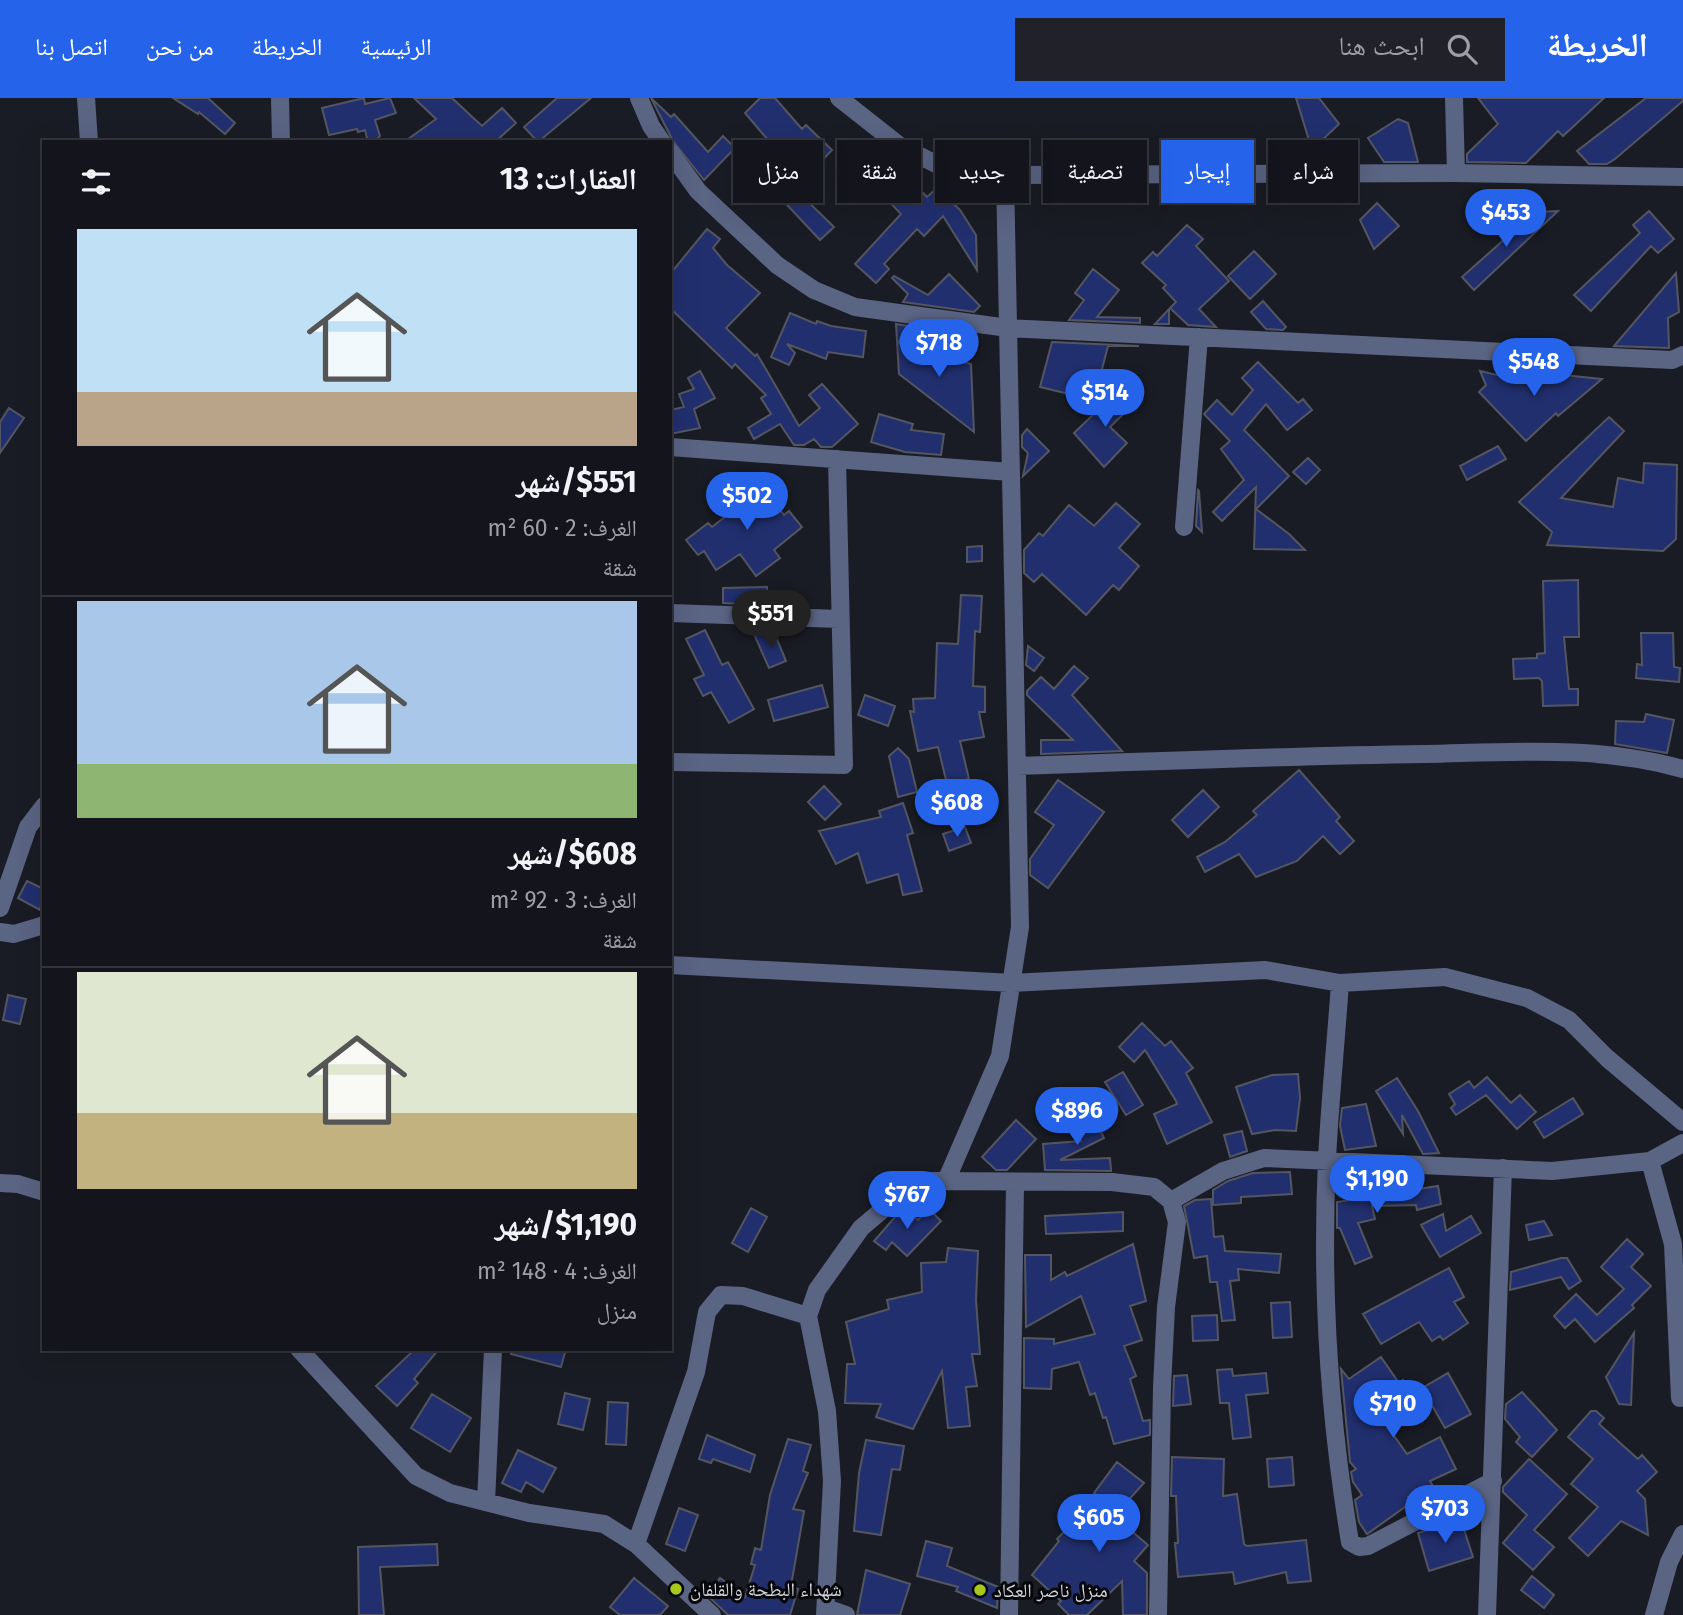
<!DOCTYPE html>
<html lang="ar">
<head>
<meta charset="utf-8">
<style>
  body { margin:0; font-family:"Fira Sans","Noto Naskh Arabic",sans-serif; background:#212229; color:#f1f3f6; direction:rtl; height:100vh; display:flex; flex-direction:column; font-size:26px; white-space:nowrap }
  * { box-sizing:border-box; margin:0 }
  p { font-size:23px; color:#9d9fa3 }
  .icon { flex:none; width:38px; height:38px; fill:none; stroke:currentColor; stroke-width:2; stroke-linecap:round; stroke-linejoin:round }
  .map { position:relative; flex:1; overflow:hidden; direction:ltr }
  .side { position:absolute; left:42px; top:42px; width:630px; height:1211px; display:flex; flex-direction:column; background:#14151c; border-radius:0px; box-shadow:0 7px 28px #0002,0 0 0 2px #33343b; direction:rtl }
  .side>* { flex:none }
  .hud { position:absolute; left:693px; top:42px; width:665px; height:63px; direction:rtl; display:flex; gap:14px }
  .price { position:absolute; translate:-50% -60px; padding:0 16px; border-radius:24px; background:#2563eb; color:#fff; font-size:23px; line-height:46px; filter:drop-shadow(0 2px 4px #0008) }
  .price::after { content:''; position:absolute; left:50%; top:42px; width:21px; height:16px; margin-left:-10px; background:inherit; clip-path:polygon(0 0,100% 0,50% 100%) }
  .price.selected { background:#222; color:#fff }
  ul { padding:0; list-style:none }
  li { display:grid; align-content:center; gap:14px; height:371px; padding:0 35px }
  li+li { border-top:2px solid #33343b }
  li span { display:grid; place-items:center; height:217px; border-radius:0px; color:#555 }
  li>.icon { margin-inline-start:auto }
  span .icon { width:126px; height:126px; fill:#fffc; stroke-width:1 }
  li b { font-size:30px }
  h2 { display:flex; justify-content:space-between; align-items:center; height:84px; padding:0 35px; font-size:30px }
  .tag { padding:0 24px; border-radius:0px; background:#14151c; box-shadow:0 7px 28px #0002,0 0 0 2px #33343b; font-size:24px; line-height:63px }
  .tag.selected { background:#2563eb; color:#fff }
  header { display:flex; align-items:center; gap:42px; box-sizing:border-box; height:98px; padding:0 35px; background:#2563eb; color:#fff }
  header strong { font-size:33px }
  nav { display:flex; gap:38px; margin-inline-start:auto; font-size:24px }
  .search { width:490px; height:63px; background:#212229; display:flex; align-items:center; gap:18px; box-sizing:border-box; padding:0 24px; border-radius:0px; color:#9d9fa3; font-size:26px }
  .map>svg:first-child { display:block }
  .building { fill:#212f6e; stroke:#535660; stroke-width:2 }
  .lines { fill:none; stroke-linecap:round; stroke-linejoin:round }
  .minor { stroke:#5a6483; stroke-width:18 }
  .poi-dot { fill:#a8c71c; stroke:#06070b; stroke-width:2.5 }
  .labels { text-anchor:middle; stroke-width:6; stroke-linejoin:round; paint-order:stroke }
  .poi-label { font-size:19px; fill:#d4d6dc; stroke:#06070b; text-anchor:start }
</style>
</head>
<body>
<header>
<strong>الخريطة</strong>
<div class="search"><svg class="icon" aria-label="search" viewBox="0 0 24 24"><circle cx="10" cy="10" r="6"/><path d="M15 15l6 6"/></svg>ابحث هنا</div>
<nav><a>الرئيسية</a><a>الخريطة</a><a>من نحن</a><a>اتصل بنا</a></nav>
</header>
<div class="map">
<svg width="1683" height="1517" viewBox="0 0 1683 1517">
  <rect width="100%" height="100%" fill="#1a1c25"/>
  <!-- building -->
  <path class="building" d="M173,0H208L235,25L225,36L199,14L198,16Z
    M364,0L365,6L390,0L396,15L375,22L380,38L374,44H368L365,32L358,34L357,31L329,37L322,10Z
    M414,0H452L482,28L502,10L516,25L495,44H404L436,21Z
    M557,0H591L538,44L524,29Z
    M651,0L671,19L674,16L708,54L723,38L735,50L704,82L673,43Z
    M760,0H775L802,31L806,27L832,52L795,91L834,129L820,142L758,76L779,55L745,15Z
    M1296,0H1319L1339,26L1312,52Z
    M1478,0H1604L1563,38L1558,33L1526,65L1467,64V56L1498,26Z
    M1646,0H1683V3L1615,61L1607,66H1589L1577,53Z
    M1398,21L1408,25L1418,64H1384L1368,40Z
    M903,74L927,99L937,90L960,112L976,137L977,172L943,118L924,138L917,131L884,166L889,171L876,185L855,166L901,116L881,95Z
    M1377,105L1399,128L1374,151L1360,122Z
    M1558,113L1474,192L1462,179L1535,114Z
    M1649,113L1674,141L1658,155L1651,148L1591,213L1574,197L1640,135L1633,127Z
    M1187,127L1203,141L1196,148L1229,183L1199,211L1216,229L1188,227L1170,210L1176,204L1163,190L1166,187L1142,165L1153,154L1157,158Z
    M707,131L720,141L713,150L727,167L760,195L726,230L755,258L757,256L799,328L820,310L809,297L822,286L858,326L832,349H821L814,341L804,347H794L780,326L754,341L748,330L771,316L761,300L766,297L735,266L732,270L670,210V176Z
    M1254,153L1276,176L1250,201L1228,178Z
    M1093,171L1119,192L1097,219L1140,220V225L1069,222L1084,202L1075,195Z
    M1676,175L1679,214L1668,220L1669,250L1614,248Z
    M949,176L980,208L974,214L903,204L908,196L892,180L894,178L928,197Z
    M1263,203L1286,229L1283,232L1266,231L1251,214Z
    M1169,211V226H1155Z
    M790,215L816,226L817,223L831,228L866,233L863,259L828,254L826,261L787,246L795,255L789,267L771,259Z
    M896,226L908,228L898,245L971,266L974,334L899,276Z
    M1052,244L1139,248H1108L1094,302L1040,289Z
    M1258,264L1298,305L1303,301L1312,312L1287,332L1266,306L1244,332L1289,378L1256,411L1289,436L1305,452L1254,451L1256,389L1222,423L1213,414L1244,382L1221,351L1230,343L1204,316L1217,302L1232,317L1253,292L1242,280Z
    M700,273L715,300L694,311L700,330L670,336V312L684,309L679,296L694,291L688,280Z
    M1480,273L1523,283L1529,276L1544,275L1602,281L1558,318L1556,315L1526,343L1479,294L1486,287Z
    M1121,290L1135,305L1110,329L1127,345L1104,369L1074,335Z
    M9,310L24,320L0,355V324Z
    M879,316L913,326L911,332L944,336L941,357L905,354L871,344Z
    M1609,319L1624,333L1561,400L1613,409L1618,380L1643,385L1644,365L1677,367L1676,441L1663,453L1547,447L1552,434L1519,404Z
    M1027,331L1049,353L1023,378L1028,355L1022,349V337Z
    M1498,348L1506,361L1467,382L1460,368Z
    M1308,360L1320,372L1306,386L1293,374Z
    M754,380L784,417L789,413L802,429L774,452L780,460L756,478L740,456L716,472L704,453L698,457L686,442L708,425L712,429L748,401L740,389Z
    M1198,392L1199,393L1202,434L1196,428Z
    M1116,405L1140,426L1119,450L1139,468L1119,492L1113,487L1086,517L1042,476L1034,484L1024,475V452L1039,435L1043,438L1069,407L1094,428Z
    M982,448V463L967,464V449Z
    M1578,482L1579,539H1564L1569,591H1578V607L1543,608L1542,583L1539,580L1514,581L1513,561L1537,560V556L1545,555L1543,483Z
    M767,489L768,507L723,505V490Z
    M961,497L982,498L980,534L975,533L973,588L985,589V614H979L984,639L960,643L969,681L947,686L938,649L918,653L910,613L914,614L913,601L935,600L937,545L958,546Z
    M705,532L722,567L728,564L754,611L729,625L711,594L703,598L694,581L704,577L686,541Z
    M1641,535H1673L1674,569L1680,570L1679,584L1636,580L1637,566L1642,567Z
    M754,536L776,539L786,563L769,570Z
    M1028,548L1044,560L1034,573L1026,567Z
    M1074,568L1088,580L1072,597L1122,653L1041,656V642H1073L1027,597V593L1041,579L1054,591Z
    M822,587L828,609L774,623L768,602Z
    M865,597L895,608L888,628L858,617Z
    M1646,616L1674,622L1667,655L1615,646L1616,623L1644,624Z
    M898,650L909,661L917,694L898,699L889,658Z
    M1299,672L1340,719L1336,723L1354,743L1340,756L1323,738L1297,763L1256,779L1239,756L1205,774L1197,759L1225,744L1257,717L1253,713Z
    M1058,682L1104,714L1048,790L1030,777V761L1054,727L1035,714Z
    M824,688L841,706L825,722L808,704Z
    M1203,692L1219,709L1188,739L1172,722Z
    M903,705L913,735L907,737L922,793L903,797L898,776L867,785L858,755L836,766L819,733L881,719L879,713Z
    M965,729L971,745L949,753L943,736Z
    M27,783L44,791L40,812L18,800Z
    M8,897L26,901L20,926L3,922Z
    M1142,925L1165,948L1171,943L1193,970L1186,975L1212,1024L1167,1046L1154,1016L1177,1006L1176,1003L1145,952L1134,964L1119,949Z
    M1123,974L1143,1007L1126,1017L1105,984Z
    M1298,976L1300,1000L1296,1033L1275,1032L1252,1036L1236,989L1272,977Z
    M1487,979L1511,1005L1520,997L1536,1014L1517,1031L1486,997L1456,1017L1451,1010L1455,1006L1449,996L1469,983L1474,990Z
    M1397,980L1418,1013L1439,1055L1423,1056L1402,1017L1403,1036L1376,993Z
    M1573,1000L1583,1016L1544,1040L1534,1024Z
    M1366,1006L1376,1048L1345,1052L1340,1028L1342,1010Z
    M1089,1009L1104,1040L1060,1062L1110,1060L1111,1073L1045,1072L1043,1046L1081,1043L1069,1019Z
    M1016,1022L1036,1041L1007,1072H996L982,1059Z
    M1242,1033L1247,1053L1230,1059L1224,1037Z
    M1290,1074L1292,1096L1241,1099V1105L1213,1107V1092L1228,1083L1253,1075Z
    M1438,1088L1441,1106L1417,1112L1416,1107L1372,1108L1375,1121L1358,1125L1372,1159L1355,1166L1340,1130H1337V1104Z
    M1211,1101L1214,1139L1223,1138L1225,1153L1281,1156L1279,1175L1238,1171L1239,1182L1230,1183L1235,1222L1222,1223L1217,1184H1210L1207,1158L1194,1160L1188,1128L1184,1108L1195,1102Z
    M751,1110L767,1119L748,1154L732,1145Z
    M903,1110L918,1122L929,1111L941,1123L907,1158L892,1144L886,1152L874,1143Z
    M1123,1114V1133L1046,1136L1045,1118Z
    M1443,1116L1446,1133L1471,1118L1481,1135L1440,1159L1421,1127Z
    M1544,1123L1552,1137L1529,1142L1526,1127Z
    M1627,1141L1643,1156L1631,1169L1651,1188L1632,1207L1634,1210L1595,1244L1575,1221L1565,1230L1554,1218L1576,1196L1597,1217L1624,1191L1601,1169Z
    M1133,1146L1146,1203L1130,1208L1142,1242L1124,1248L1136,1278L1130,1281L1143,1323L1150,1322V1337L1114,1346L1106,1319L1103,1320L1095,1295L1090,1297L1079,1264L1052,1271L1051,1291L1024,1290V1240L1054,1241V1246L1095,1236L1081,1198L1026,1229L1025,1157H1051V1182L1065,1174L1067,1178Z
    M948,1150L978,1153L976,1202L980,1256H972L977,1288L966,1289L970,1328L948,1330L942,1273L913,1331L876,1319L881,1306L845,1305L847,1266H855L846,1224L889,1211L887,1202L922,1194L921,1165L946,1164Z
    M1561,1160H1567L1581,1183L1569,1191L1561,1179L1510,1192L1511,1174Z
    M1449,1170L1464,1199L1454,1204L1468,1225L1443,1242L1440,1238L1432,1243L1419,1224L1381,1246L1363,1216Z
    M1290,1204L1292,1239L1273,1240L1271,1205Z
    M1217,1217L1218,1242L1193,1243L1192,1218Z
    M1634,1235L1631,1307L1619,1306L1606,1279Z
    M415,1251H439L414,1281L418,1285L397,1308L376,1288Z
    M512,1251H566L561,1269L511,1256Z
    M1381,1259L1399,1285L1403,1282L1412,1296L1448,1275L1471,1316L1445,1330L1430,1304L1394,1330L1396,1333L1392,1335L1407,1356L1440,1339L1456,1371L1430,1383L1433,1388L1408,1399L1412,1404L1367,1436L1359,1424L1355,1402L1362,1397L1353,1384L1351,1374L1356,1371L1350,1364L1341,1271L1349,1281Z
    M1232,1271L1233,1278L1266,1275L1268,1295L1246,1297L1251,1339L1233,1341L1229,1305H1220L1217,1272Z
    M1187,1277L1191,1306L1173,1308L1174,1278Z
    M1522,1294L1557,1332L1532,1359L1516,1344L1520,1339L1505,1321L1506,1306Z
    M565,1295L590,1301L583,1332L558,1326Z
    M432,1296L471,1320L450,1354L411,1330Z
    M608,1304L628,1305L626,1347L606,1346Z
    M1591,1313H1596L1604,1320L1599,1326L1638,1361L1642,1357L1657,1374L1637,1393L1645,1401L1648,1437L1621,1423L1588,1458L1569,1440L1598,1409L1571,1386L1593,1361L1568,1339Z
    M707,1337L755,1357L750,1374L713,1361L711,1365L699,1361Z
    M788,1341L811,1347L803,1373L808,1375L793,1411L804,1413L791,1488L798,1491L790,1517H728L707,1497L720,1480L745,1499L755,1467L751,1466L755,1450L761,1452L770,1397Z
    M866,1342L904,1348L900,1372L892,1371L881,1437L854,1433L859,1375Z
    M518,1352L556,1370L543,1394L526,1384L521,1394L502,1385Z
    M1172,1359L1224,1361L1223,1398L1237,1396L1244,1446L1247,1448L1306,1442L1311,1483L1288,1485L1286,1474L1235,1486L1233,1474L1178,1479L1175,1445H1178L1176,1398H1171Z
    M1292,1359L1294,1387L1269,1389L1267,1361Z
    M1529,1361L1567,1396L1534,1432L1554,1449L1533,1472L1503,1445L1527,1417L1503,1394V1389Z
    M1117,1364L1144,1385L1114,1418L1148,1447L1134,1463L1147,1475V1517H1123L1122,1483L1087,1517H1069L1058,1506L1061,1503L1032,1477L1059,1443L1057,1441L1098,1398L1094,1395Z
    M679,1410L698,1417L685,1453L666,1446Z
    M1461,1422L1473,1459L1429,1473L1418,1435Z
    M926,1443L952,1450L947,1468L998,1489L997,1510L956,1493L958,1489L917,1478Z
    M437,1446L438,1467L380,1469L384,1517H359L358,1449Z
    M866,1472L910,1486L900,1517H857Z
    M1532,1478L1554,1497L1544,1510L1521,1492Z
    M634,1480L668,1508L660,1517H620L610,1509Z"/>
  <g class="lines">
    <!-- minor -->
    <path class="minor" d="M86,0L89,44
      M280,0L281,44
      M639,0L651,28L662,44
      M839,0L900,48L936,66L1005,77L1456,75L1683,79
      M1454,0L1456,75
      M670,54L698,93L777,167L814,192L855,209L1008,230L1672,262L1683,257
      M670,349L1011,374
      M1184,429L1199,239
      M670,515L840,521
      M670,664L844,667L837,361
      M1017,668C1153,663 1289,658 1425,656C1512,654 1598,647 1683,671
      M0,810L28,729L44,708
      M0,834L14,836L44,827
      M670,867L1013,885L1265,872L1340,885L1445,879L1527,900L1569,922L1607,960L1683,1024
      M1340,885C1336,943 1330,1002 1327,1061C1321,1188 1329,1318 1350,1444L1359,1449L1368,1448L1493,1383
      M1650,1063L1673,1146L1680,1300
      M946,1083L1000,958L1020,829L1005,77
      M0,1085L18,1086L44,1094
      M1171,1103L1223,1073L1264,1060L1552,1073L1650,1063L1683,1045
      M299,1251L416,1378L450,1395L529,1415L604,1426L636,1446L712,1517
      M486,1404L493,1251
      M636,1446L696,1274L707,1214L721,1197L743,1198L808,1218
      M826,1510L846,1517
      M825,1517L832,1383L827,1313L808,1218L817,1192L861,1130L894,1102L929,1083L1112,1084L1154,1089L1171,1103L1177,1124L1166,1209L1162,1289L1158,1517
      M1009,1517L1015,1085
      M1487,1517L1503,1070
      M1654,1517L1669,1464L1683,1436"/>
  </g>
  <!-- markers -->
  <g class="poi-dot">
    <circle cx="676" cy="1491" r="7"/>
    <circle cx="980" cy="1492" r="7"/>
  </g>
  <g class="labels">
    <!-- poi labels -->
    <g class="poi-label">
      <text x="690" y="1498">شهداء البطحة والقلفان</text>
      <text x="994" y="1499">منزل ناصر العكاد</text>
    </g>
  </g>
</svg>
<b class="price" style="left:1506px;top:151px">$453</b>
<b class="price" style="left:939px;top:281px">$718</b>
<b class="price" style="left:1534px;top:300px">$548</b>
<b class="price" style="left:1105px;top:331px">$514</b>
<b class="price" style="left:747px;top:434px">$502</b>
<b class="price selected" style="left:771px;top:552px">$551</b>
<b class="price" style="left:957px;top:741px">$608</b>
<b class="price" style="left:1077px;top:1049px">$896</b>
<b class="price" style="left:1377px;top:1117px">$1,190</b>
<b class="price" style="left:907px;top:1133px">$767</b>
<b class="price" style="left:1393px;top:1342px">$710</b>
<b class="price" style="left:1445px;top:1447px">$703</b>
<b class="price" style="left:1099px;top:1456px">$605</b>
<div class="hud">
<a class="tag">شراء</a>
<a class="tag selected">إيجار</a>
<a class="tag">تصفية</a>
<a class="tag">جديد</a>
<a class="tag">شقة</a>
<a class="tag">منزل</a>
</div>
<section class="side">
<h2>العقارات: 13<svg class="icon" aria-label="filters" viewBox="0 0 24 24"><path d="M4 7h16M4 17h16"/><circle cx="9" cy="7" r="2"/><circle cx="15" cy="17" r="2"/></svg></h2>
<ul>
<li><span style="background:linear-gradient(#bfe0f5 75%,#b9a48a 0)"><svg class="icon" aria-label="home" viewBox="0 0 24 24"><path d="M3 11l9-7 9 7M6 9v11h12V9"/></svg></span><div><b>$551/شهر</b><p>الغرف: 2 · 60 m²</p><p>شقة</p></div></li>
<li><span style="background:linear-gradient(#a9c7e8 75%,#8fb573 0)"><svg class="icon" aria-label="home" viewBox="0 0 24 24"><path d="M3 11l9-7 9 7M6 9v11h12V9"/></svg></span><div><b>$608/شهر</b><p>الغرف: 3 · 92 m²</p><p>شقة</p></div></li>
<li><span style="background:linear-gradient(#dfe7d0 65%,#c2b280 0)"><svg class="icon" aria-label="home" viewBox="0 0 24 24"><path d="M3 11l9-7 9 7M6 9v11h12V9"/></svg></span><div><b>$1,190/شهر</b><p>الغرف: 4 · 148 m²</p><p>منزل</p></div></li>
</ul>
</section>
</div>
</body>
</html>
